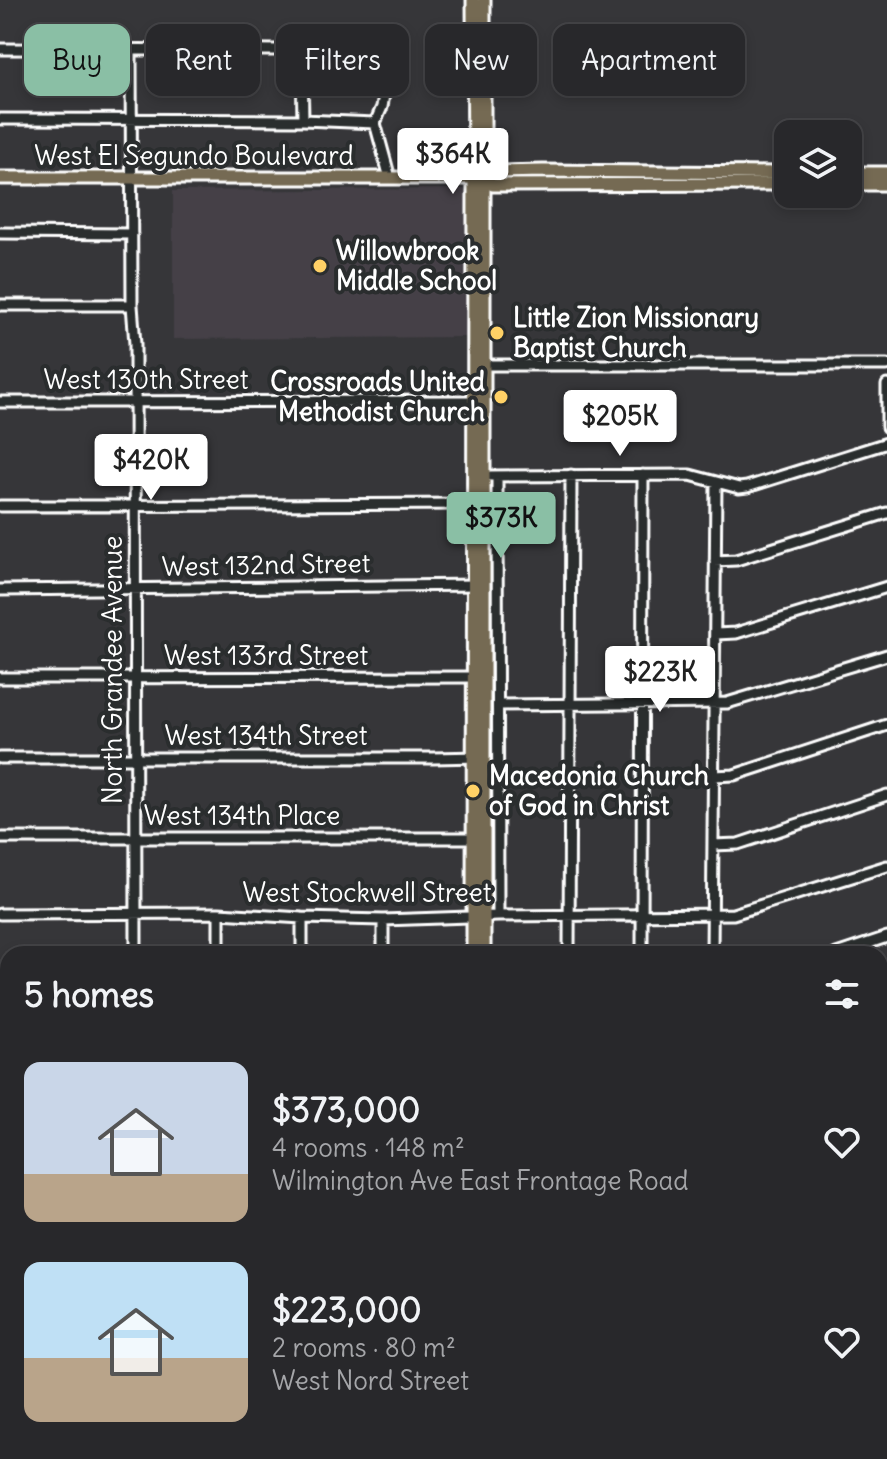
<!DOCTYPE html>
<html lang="en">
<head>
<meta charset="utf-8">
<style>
  body { margin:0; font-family:Delius,sans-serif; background:#343437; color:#f1f3f6; height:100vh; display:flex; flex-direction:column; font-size:30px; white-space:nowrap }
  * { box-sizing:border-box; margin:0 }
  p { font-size:26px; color:#a5a6a9 }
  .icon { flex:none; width:44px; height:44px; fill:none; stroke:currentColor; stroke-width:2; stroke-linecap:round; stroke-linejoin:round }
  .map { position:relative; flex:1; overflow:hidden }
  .sheet { position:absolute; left:0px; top:946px; width:888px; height:514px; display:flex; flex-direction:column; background:#28282b; border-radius:24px 24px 0 0; box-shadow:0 4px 12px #0003,0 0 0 2px #444447 }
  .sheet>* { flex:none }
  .top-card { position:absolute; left:24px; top:24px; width:840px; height:72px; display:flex; gap:16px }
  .tools { position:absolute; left:774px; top:120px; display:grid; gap:16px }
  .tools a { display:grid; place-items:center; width:88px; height:88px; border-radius:16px; background:#28282b; box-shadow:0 4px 12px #0003,0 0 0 2px #444447; font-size:40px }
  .price { position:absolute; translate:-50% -68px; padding:0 18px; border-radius:8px; background:#fff; color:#222; font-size:26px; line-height:52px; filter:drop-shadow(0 2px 4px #0008) }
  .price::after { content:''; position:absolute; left:50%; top:48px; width:24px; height:18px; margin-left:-12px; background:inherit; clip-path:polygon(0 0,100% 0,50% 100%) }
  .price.current { background:#8abfa5; color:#111 }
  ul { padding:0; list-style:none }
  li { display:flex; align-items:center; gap:24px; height:200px; padding:0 24px }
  li span { display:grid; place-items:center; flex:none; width:224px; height:160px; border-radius:16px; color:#555 }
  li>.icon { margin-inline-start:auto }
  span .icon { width:96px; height:96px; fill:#fffc; stroke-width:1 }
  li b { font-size:34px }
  h2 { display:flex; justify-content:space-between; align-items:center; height:96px; padding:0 24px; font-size:34px }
  .tag { padding:0 28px; border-radius:16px; background:#28282b; box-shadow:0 4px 12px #0003,0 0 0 2px #444447; font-size:28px; line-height:72px }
  .tag.current { background:#8abfa5; color:#111 }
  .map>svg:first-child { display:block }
  .built { fill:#454047 }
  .green { fill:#656b51; stroke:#b2b5a8; stroke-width:2 }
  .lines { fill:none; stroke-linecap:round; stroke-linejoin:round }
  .stream { stroke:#97a3ac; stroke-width:2 }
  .minor-casing { stroke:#fff; stroke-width:15 }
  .major-casing { stroke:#fff; stroke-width:17 }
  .minor { stroke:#2a2d2e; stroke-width:9 }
  .major { stroke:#746b52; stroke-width:11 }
  .poi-dot { fill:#ffd166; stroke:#2a2d2e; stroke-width:3 }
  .labels { text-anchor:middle; stroke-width:8; stroke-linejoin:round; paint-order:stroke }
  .street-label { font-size:26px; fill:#fff; stroke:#2a2d2e }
  .poi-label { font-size:26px; font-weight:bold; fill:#fff; stroke:#2a2d2e; text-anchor:start }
</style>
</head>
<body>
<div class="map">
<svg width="887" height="1459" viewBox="0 0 887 1459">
  <rect width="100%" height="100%" fill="#363639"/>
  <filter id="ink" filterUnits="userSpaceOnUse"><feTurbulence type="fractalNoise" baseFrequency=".0125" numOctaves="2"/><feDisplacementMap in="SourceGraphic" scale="16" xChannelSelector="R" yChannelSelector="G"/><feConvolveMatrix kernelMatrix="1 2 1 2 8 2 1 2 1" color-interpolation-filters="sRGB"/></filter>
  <g filter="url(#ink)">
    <!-- built -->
    <path class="built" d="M464,189L468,195L466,337L173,339V191Z"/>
    <!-- green -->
    <path class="green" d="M0,1202H8V1452H70L48,1459H0Z"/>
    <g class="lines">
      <!-- stream -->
      <path class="stream" d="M0,1098L8,1110
        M239,1452L243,1459"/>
      <!-- minor casing -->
      <g class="minor-casing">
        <path id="minor" d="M0,49L280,50C292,52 299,53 302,66L303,120
          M131,50L132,305L135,344L136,954
          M381,58L385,88L382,107L375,123L390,178
          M0,119L303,120L375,123
          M0,233L132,234
          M0,305H132
          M478,365H887
          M887,385V427
          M0,402L480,401
          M491,476L690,475L739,488L747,487L887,443
          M497,476L498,916
          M0,506L481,504
          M715,561L736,560L887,513
          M0,590L480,585
          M716,634L736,633L887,587
          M0,678L480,677
          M499,705L727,703L887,655
          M0,758H433L480,757
          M714,776L734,775L887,725
          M0,838H476
          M713,845L738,844L887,795
          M0,914L219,913L302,918L383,920L498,916L733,914L887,866
          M302,918V954
          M219,954V913
          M383,954V920
          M569,954L571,475
          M642,954L643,475
          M712,954L716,482
          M836,954L887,937
          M880,1011L887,1009
          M0,1026H8
          M880,1082L887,1080
          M880,1153L887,1151
          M880,1237H887
          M880,1304H887
          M880,1354L886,1459
          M167,1452L170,1459
          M377,1452L378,1459
          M726,1452L727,1459
          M64,1459L87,1452"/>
      </g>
      <!-- major casing -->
      <g class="major-casing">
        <path id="major" d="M473,0L474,178L473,954
          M848,173H887
          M0,178H485L497,172L543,171L788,173
          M485,178L493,185L788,184
          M848,184H887
          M484,954V0
          M557,1452L558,1459
          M568,1452V1459"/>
      </g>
      <!-- minor -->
      <use href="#minor" class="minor"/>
      <!-- major -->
      <use href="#major" class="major"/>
    </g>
  </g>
  <!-- markers -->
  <g class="poi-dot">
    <circle cx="320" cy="266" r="8"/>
    <circle cx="497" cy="333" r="8"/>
    <circle cx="501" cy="397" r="8"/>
    <circle cx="473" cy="791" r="8"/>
  </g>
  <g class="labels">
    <!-- street labels -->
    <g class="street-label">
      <text x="194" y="165">West El Segundo Boulevard</text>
      <text x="146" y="389">West 130th Street</text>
      <text transform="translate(266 565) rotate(-1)" y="9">West 132nd Street</text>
      <text x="266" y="665">West 133rd Street</text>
      <text transform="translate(113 670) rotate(-90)" y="9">North Grandee Avenue</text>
      <text x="266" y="745">West 134th Street</text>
      <text x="242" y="825">West 134th Place</text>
      <text x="367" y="902">West Stockwell Street</text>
    </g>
    <!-- poi labels -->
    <g class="poi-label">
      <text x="336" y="260">Willowbrook<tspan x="336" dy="30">Middle School</tspan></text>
      <text x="513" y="327">Little Zion Missionary<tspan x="513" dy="30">Baptist Church</tspan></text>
      <text x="485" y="391" text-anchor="end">Crossroads United<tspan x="485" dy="30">Methodist Church</tspan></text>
      <text x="489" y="785">Macedonia Church<tspan x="489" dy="30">of God in Christ</tspan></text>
    </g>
  </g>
</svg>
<div class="tools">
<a><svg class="icon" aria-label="layers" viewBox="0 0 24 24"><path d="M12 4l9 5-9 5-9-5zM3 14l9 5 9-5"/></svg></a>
</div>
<b class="price" style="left:453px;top:196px">$364K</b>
<b class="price" style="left:620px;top:458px">$205K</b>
<b class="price" style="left:151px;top:502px">$420K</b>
<b class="price current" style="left:501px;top:560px">$373K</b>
<b class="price" style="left:660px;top:714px">$223K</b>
<div class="top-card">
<a class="tag current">Buy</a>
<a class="tag">Rent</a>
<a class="tag">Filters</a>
<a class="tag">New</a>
<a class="tag">Apartment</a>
</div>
<section class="sheet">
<h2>5 homes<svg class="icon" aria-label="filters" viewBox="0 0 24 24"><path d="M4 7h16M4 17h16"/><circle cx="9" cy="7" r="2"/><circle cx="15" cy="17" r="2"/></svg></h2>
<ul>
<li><span style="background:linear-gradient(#c9d6e8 70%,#b9a48a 0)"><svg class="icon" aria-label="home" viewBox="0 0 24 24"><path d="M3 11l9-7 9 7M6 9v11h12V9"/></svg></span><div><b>$373,000</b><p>4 rooms · 148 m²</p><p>Wilmington Ave East Frontage Road</p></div><svg class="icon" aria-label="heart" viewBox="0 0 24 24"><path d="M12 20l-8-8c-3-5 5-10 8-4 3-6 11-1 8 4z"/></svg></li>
<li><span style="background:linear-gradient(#bfe0f5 60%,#b9a48a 0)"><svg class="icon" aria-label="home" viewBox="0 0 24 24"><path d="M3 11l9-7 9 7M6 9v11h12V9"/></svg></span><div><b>$223,000</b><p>2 rooms · 80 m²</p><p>West Nord Street</p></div><svg class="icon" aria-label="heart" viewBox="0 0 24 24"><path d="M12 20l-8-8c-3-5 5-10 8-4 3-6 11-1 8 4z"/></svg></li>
</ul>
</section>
</div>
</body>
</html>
